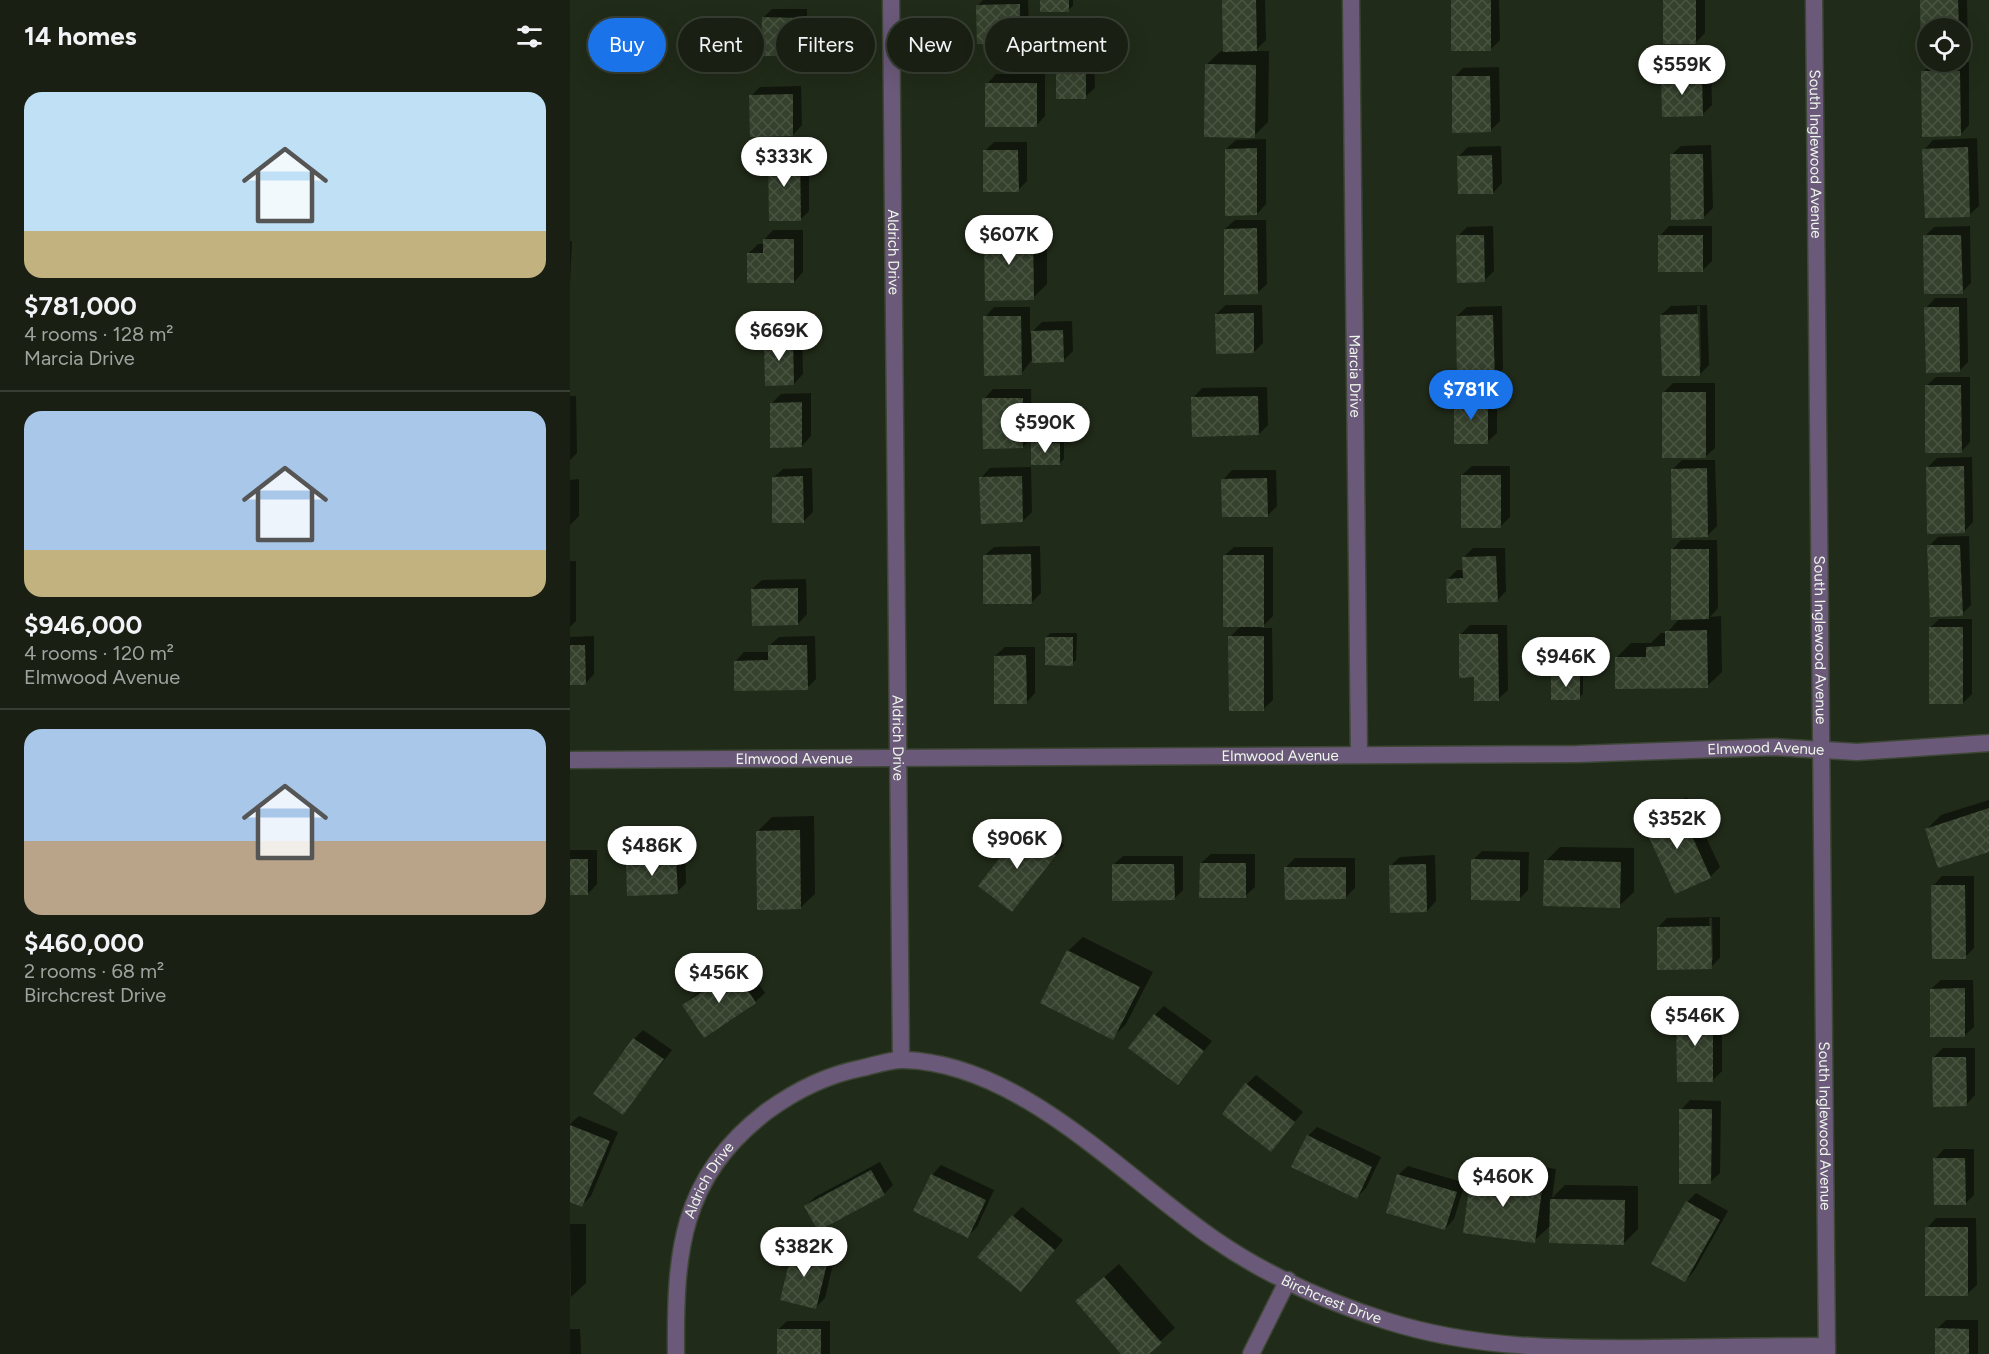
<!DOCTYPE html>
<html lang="en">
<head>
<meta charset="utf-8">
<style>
  body { margin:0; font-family:Figtree,sans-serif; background:#262d21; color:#f1f3f6; height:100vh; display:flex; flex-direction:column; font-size:22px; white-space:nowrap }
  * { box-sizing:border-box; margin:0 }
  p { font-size:20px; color:#9fa3a0 }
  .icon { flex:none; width:33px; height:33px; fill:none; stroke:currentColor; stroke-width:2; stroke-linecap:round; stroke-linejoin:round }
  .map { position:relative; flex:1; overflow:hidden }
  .drawer { display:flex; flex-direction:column; background:#192013; width:570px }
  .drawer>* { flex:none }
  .hud { position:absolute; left:18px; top:18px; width:570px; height:54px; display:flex; gap:12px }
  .tools { position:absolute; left:1347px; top:18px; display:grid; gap:12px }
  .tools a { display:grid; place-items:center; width:54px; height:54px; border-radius:50%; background:#192013; box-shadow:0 6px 24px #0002,0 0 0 2px #373e33; font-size:30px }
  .price { position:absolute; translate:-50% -51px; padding:0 14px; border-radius:21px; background:#fff; color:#222; font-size:20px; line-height:39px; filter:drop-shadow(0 2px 3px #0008) }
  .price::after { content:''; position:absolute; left:50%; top:36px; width:18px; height:14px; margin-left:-9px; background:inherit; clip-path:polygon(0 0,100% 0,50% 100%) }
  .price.on { background:#1a73e8; color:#fff }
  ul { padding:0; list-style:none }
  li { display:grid; align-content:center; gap:12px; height:318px; padding:0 24px }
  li+li { border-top:2px solid #373e33 }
  li span { display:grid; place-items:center; height:186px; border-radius:18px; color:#555 }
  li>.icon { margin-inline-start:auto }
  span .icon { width:108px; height:108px; fill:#fffc; stroke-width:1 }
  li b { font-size:26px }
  h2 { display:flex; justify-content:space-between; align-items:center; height:72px; padding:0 24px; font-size:26px }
  .chip { padding:0 21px; border-radius:27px; background:#192013; box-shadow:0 6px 24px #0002,0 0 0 2px #373e33; font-size:21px; line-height:54px }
  .chip.on { background:#1a73e8; color:#fff }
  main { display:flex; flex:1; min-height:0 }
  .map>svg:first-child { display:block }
  .shadow { fill:#0007; fill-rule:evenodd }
  .building { fill:url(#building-cross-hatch) }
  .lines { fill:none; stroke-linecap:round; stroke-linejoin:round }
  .minor-casing { stroke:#3e4736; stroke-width:19 }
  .minor { stroke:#6a5979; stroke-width:16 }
  .labels { text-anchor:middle; stroke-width:6; stroke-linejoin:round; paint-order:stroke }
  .street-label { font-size:15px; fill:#eef6ea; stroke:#0d120a }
</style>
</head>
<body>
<main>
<section class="drawer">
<h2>14 homes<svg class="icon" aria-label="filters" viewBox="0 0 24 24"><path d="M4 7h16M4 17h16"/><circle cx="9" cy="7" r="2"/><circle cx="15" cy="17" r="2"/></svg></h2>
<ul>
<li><span style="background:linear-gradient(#bfe0f5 75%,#c2b280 0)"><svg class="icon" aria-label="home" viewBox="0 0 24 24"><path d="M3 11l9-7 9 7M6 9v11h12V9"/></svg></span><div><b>$781,000</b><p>4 rooms · 128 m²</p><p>Marcia Drive</p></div></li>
<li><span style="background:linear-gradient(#a9c7e8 75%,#c2b280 0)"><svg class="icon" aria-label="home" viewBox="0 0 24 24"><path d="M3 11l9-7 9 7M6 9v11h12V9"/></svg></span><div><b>$946,000</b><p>4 rooms · 120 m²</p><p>Elmwood Avenue</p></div></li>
<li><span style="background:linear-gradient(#a9c7e8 60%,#b9a48a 0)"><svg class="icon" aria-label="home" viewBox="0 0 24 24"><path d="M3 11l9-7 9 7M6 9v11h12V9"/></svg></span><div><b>$460,000</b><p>2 rooms · 68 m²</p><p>Birchcrest Drive</p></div></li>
</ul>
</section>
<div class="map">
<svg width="1419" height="1354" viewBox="0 0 1419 1354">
  <defs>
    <pattern id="building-cross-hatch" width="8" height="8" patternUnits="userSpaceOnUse" patternTransform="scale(1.5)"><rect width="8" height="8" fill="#35412d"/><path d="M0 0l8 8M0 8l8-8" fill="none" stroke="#495441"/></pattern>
  </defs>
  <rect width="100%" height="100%" fill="#212b19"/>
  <!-- shadow -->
  <path class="shadow" d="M413,0H458L459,33L449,42L408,5Z
    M472,0H503V6L498,10Z
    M653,0H695L696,40L685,51H699L698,122L684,136L636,65L651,51H654Z
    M882,0H929L930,40L921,49Z
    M1094,0H1135V33L1126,42Z
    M1351,0H1397L1398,50L1390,58V28H1358Z
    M202,9H237V45L227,55L193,18Z
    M497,57H524L525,88L515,97L488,67Z
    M1363,62H1399V125L1390,135L1353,72Z
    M1141,65L1142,105L1133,114L1092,76L1102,67Z
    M929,67L930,121L920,131L884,77L893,68Z
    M426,74H475V116L466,126L417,84Z
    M231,86L232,125L223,135L181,96L190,87Z
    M1407,138L1409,206L1399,215L1354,150L1363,140Z
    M696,139V204L687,214L656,149L666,140Z
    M424,142H457V181L448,190L415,151Z
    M239,145V211L230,220L200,155L209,146Z
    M1141,145L1143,208L1133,218L1101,155L1111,146Z
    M931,146L932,183L923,193L889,156L898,147Z
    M477,218V284L463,298L415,233L430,219Z
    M665,220H696L697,284L687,293L655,229Z
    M923,226L924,271L914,281L888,236L897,227Z
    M1099,226H1142V261L1133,270L1090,236Z
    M1400,226L1401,283L1392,292L1355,236L1364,227Z
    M203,230H233V272L224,282L178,254L188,244H194V240Z
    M0,241H2L0,282Z
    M1365,298H1397L1398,362L1389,371L1356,308Z
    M656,305H692L693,343L684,352L646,314Z
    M1137,305L1139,365L1130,374L1091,315L1101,306ZM1127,306H1130L1131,367H1128Z
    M932,306L933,369L924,378L887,316L897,307Z
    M424,307H460V334L472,322L502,321L503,351L493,361H461L451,374L415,317Z
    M232,329L233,374L224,384L195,339L204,330Z
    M1366,377H1400V442L1391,452L1356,386Z
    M1103,383H1145V448L1135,457L1093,393Z
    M697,387L698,425L689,434L623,398L632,388Z
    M895,388H927V433L917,442L886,398Z
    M423,389H461L462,437L453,447L414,399Z
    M241,393V436L232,446L202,403L211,394Z
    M0,396H6L7,453L0,460Z
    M467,439H494V459L489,464L463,443Z
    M1402,457L1403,522L1394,532L1358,467L1367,458Z
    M1112,460H1145L1147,526L1137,536L1102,470Z
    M902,466H940V517L931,526L892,475Z
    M461,467L462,512L453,521L411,478L420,468Z
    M242,468L243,512L234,521L203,478L213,469Z
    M662,470H706L707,506L697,516L653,480Z
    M9,479V516L0,525V480Z
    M1399,536L1401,605L1392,614L1359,546L1368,537Z
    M1111,540H1147L1148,608L1140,617L1151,616L1152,672L1137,686L1046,658L1061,643H1081L1091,633H1097L1110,618L1102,550Z
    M470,546L471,593L462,602L414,556L424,547Z
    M664,547H703V616L691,628H702L703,700L693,709L660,637L672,625L654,556Z
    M903,548H935L936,591L927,601L878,579L887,570H894L893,558Z
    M0,561H6V621L0,627Z
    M236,579L237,614L228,624L182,589L192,580Z
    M1369,619H1402V694L1393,703L1360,628Z
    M900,625H937L938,690L928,699L905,676L890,635Z
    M481,633H507L506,660L502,664L476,637Z
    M24,636V674L15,684H0V637Z
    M245,636L246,679L237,688L165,662L174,652H199V646L209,637Z
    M435,647H465V693L456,703L425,656Z
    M987,671H1013V694L1009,698L983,675Z
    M1117,797L1150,867L1140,877L1074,822L1083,813Z
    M1419,800V851L1357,829L1371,815Z
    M244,816L245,894L230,908L188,831L202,817Z
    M462,821L494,845L442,910L453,830Z
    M990,847L1064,848V892L1049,906L976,861Z
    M115,848L116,883L107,892L57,860L66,851Z
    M0,850H27V884L18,894H0Z
    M912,851L959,852L958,890L949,899L903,860Z
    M641,854H685V887L675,896L631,863Z
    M865,855L866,901L857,911L820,866L830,857Z
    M553,856H613V890L604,899L543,865Z
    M725,858H785V888L775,898L716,867Z
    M1372,876H1404V948L1395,957L1363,886Z
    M1150,917V958L1141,967L1088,927L1097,918ZM1139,918H1142L1143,960H1140Z
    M513,937L583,972L556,1024L542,1038L498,951Z
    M174,962L195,993L185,1002L134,1036L114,1005L123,996Z
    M1371,980H1403L1404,1027L1394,1036L1361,989Z
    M1117,1003H1152V1071L1143,1080L1108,1012Z
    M594,1006L642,1041L608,1083L585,1015Z
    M73,1030L102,1050L53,1113L64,1039Z
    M1373,1048H1405V1095L1396,1105L1363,1058Z
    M686,1075L733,1112L701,1150L677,1084Z
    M1120,1100L1151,1101L1150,1173L1140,1182L1111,1110Z
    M9,1116L48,1132L21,1196L12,1205L0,1200V1124Z
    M747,1127L811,1157L796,1188L787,1197L738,1136Z
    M1374,1149H1404V1195L1395,1204L1365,1159Z
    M917,1159L986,1169L982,1198L995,1185L1068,1186V1229L1054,1243L981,1225L964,1241L903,1174Z
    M310,1162L323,1185L314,1194L236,1206L245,1197Z
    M371,1165L424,1190L407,1227L398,1236L362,1175Z
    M838,1166L895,1183L884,1219L875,1229L828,1175Z
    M1126,1193L1158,1211L1124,1271L1115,1281L1117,1202Z
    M452,1207L493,1240L460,1281L443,1216Z
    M1366,1218H1406L1407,1285L1397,1294L1357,1228Z
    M0,1224H16V1283L1,1297Z
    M234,1239L267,1247L255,1298L246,1307L224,1248Z
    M549,1264L605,1328L576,1354H553L507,1301Z
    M1376,1320H1408V1354H1367V1329Z
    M217,1321H260V1354H208V1330Z
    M0,1329H10L11,1354H0Z"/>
  <!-- building -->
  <path class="building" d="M470,0H499V12H470Z
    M652,0H686L687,51L653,52Z
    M881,0H921V51H881Z
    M1093,0H1126V44H1093Z
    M1350,0H1388L1389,28H1358V62H1351Z
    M450,4V44H407L406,5Z
    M192,17L229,18L228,56H191Z
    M635,64L686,65L685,138L634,137Z
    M486,66H516V99H486Z
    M1351,71H1390L1391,136L1352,137Z
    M1132,74L1133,116L1092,117L1091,76Z
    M882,76H920L921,132L882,133Z
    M415,83H467V127H415Z
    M223,94V136L180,137L179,95Z
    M1398,147L1400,217L1355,218L1352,149Z
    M687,148V215L655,216V149Z
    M413,150H448L449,192H413Z
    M198,154H230L231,221H199Z
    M1100,154H1133L1134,219L1101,220Z
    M922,155L923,194H888L887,156Z
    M687,228L688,294L654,295V229Z
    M463,231L464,300L415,301L414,232Z
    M886,235H914L915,282L887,283Z
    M1088,235H1133V272H1088Z
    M1353,235H1391L1393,294H1354Z
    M193,239H224V283H177V253H193Z
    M1354,307H1389L1390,372L1356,373Z
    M684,313V353L646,354L645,314Z
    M1128,314L1130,376H1092L1090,315Z
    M923,315L925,380L887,381L886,316Z
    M413,316H451L452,375L414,376Z
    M493,330L494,362L462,363L461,331Z
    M223,338L224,385L195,386L194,339Z
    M1355,385H1391L1392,453H1355Z
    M1092,392H1136V458H1092Z
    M688,396L689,435L622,437L621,397Z
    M884,397H918V444H884Z
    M412,398H453V448L413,449Z
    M232,402V447L200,448V403Z
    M461,442L490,443V465H461Z
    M1394,466L1395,533L1357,534L1356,467Z
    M1137,468L1138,537L1102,538L1101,469Z
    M891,475H931V528H891Z
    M233,476L234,523H202V477Z
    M452,476L453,522L411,524L409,477Z
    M697,478L698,517H652L651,479Z
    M1357,545H1390L1393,616L1360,617Z
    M1101,549H1139V619L1101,620Z
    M461,554L462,604H413V555Z
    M653,555H694V627H653Z
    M926,556L928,602L877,603L876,579L893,578L892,557Z
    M228,588V625L182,626L181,589Z
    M1359,627H1393V704H1359Z
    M1137,630L1138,688L1045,689V657H1076V647L1095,646V631Z
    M889,634H928L929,701H904V677L889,678Z
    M658,636H694V711H659Z
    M475,637H503V666L475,665Z
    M0,645H15L16,685H0Z
    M198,645H237L238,690L164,691V661L198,660Z
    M456,655L457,704H424V656Z
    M981,675H1010V700H981Z
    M1108,805L1141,878L1105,894L1072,822Z
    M1419,808V852L1368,868L1355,829Z
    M452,829L486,855L442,912L408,886Z
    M230,830L231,909L187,910L186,831Z
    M106,857L108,894L57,896L56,859Z
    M0,859H18V895H0Z
    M901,859L950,860V901L901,900Z
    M974,860L1051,862L1050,908L973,906Z
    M630,863H676V898H629Z
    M542,864H604L605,900L542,901Z
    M856,864L857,912L820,913L819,865Z
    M714,867H776V899L715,900Z
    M1361,885H1395L1396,959H1362Z
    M1141,926L1142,969L1087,970V927Z
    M497,950L570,987L543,1040L470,1003Z
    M165,970L186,1003L134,1038L112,1005Z
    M1395,988V1037H1360V989Z
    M1106,1012H1143V1082H1107Z
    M584,1014L634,1051L608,1085L558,1048Z
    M63,1038L94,1059L53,1115L23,1094Z
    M1362,1057H1396L1397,1106L1363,1107Z
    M675,1083L725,1122L701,1152L652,1114Z
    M1109,1109H1142L1141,1184H1109Z
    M0,1125L40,1141L12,1207L0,1202Z
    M737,1135L802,1167L787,1199L721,1167Z
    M1363,1158H1395L1396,1205H1364Z
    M301,1170L315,1195L248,1231L234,1206Z
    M901,1173L973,1182L965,1243L893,1233Z
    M361,1174L416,1200L398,1238L343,1211Z
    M827,1174L887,1192L875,1230L816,1213Z
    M980,1199L1055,1200L1054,1245L979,1243Z
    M1116,1201L1150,1220L1115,1282L1081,1264Z
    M442,1215L485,1250L451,1292L407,1257Z
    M1355,1227H1398V1296H1355Z
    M223,1247L259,1256L246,1309L210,1300Z
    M534,1277L592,1343L579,1354H551L505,1301Z
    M1365,1328L1399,1329V1354H1365Z
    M207,1329H251V1354H207Z"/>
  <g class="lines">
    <!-- minor casing -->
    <g class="minor-casing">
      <g id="minor">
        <path id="s1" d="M321,0L331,1059"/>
        <path id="s2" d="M781,0L789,754"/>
        <path id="s3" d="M1244,0L1257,1354"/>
        <path id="s4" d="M0,760L1007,754L1205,747L1287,752L1419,743"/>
        <path id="s5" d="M106,1354C105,1253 110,1178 196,1112C226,1090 256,1075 292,1068C306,1065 321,1059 334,1060C450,1063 552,1176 644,1239C696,1275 757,1302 817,1321C905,1349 995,1349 1086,1348C1143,1347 1200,1346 1257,1346"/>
        <path d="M681,1354L718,1280"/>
      </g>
    </g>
    <!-- minor -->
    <use href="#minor" class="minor"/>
  </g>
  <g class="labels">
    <!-- street labels -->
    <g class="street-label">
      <text dy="5" stroke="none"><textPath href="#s3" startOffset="154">South Inglewood Avenue</textPath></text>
      <text dy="5" stroke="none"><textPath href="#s1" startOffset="252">Aldrich Drive</textPath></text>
      <text dy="5" stroke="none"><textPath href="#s2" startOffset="376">Marcia Drive</textPath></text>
      <text dy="5" stroke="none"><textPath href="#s3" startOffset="640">South Inglewood Avenue</textPath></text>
      <text dy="5" stroke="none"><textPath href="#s1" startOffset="738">Aldrich Drive</textPath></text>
      <text dy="5" stroke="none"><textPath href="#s4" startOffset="1196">Elmwood Avenue</textPath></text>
      <text dy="5" stroke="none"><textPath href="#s4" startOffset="710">Elmwood Avenue</textPath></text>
      <text dy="5" stroke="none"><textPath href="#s4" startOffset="224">Elmwood Avenue</textPath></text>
      <text dy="5" stroke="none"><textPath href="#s3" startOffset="1126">South Inglewood Avenue</textPath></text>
      <text dy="5" stroke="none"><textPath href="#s5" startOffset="180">Aldrich Drive</textPath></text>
      <text dy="5" stroke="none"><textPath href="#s5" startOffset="916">Birchcrest Drive</textPath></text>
    </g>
  </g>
</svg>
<div class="tools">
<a><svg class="icon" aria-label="locate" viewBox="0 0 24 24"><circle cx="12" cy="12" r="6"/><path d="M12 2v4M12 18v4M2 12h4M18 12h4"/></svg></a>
</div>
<b class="price" style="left:1112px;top:96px">$559K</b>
<b class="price" style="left:214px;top:188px">$333K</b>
<b class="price" style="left:439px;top:266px">$607K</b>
<b class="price" style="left:209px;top:362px">$669K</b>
<b class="price on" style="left:901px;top:421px">$781K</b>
<b class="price" style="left:475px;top:454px">$590K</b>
<b class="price" style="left:996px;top:688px">$946K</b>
<b class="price" style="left:1107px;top:850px">$352K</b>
<b class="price" style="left:447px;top:870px">$906K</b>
<b class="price" style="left:82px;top:877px">$486K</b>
<b class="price" style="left:149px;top:1004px">$456K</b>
<b class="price" style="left:1125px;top:1047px">$546K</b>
<b class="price" style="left:933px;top:1208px">$460K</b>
<b class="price" style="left:234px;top:1278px">$382K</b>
<div class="hud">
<a class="chip on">Buy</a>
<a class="chip">Rent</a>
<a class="chip">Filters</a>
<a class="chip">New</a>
<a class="chip">Apartment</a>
</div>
</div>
</main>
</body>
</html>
